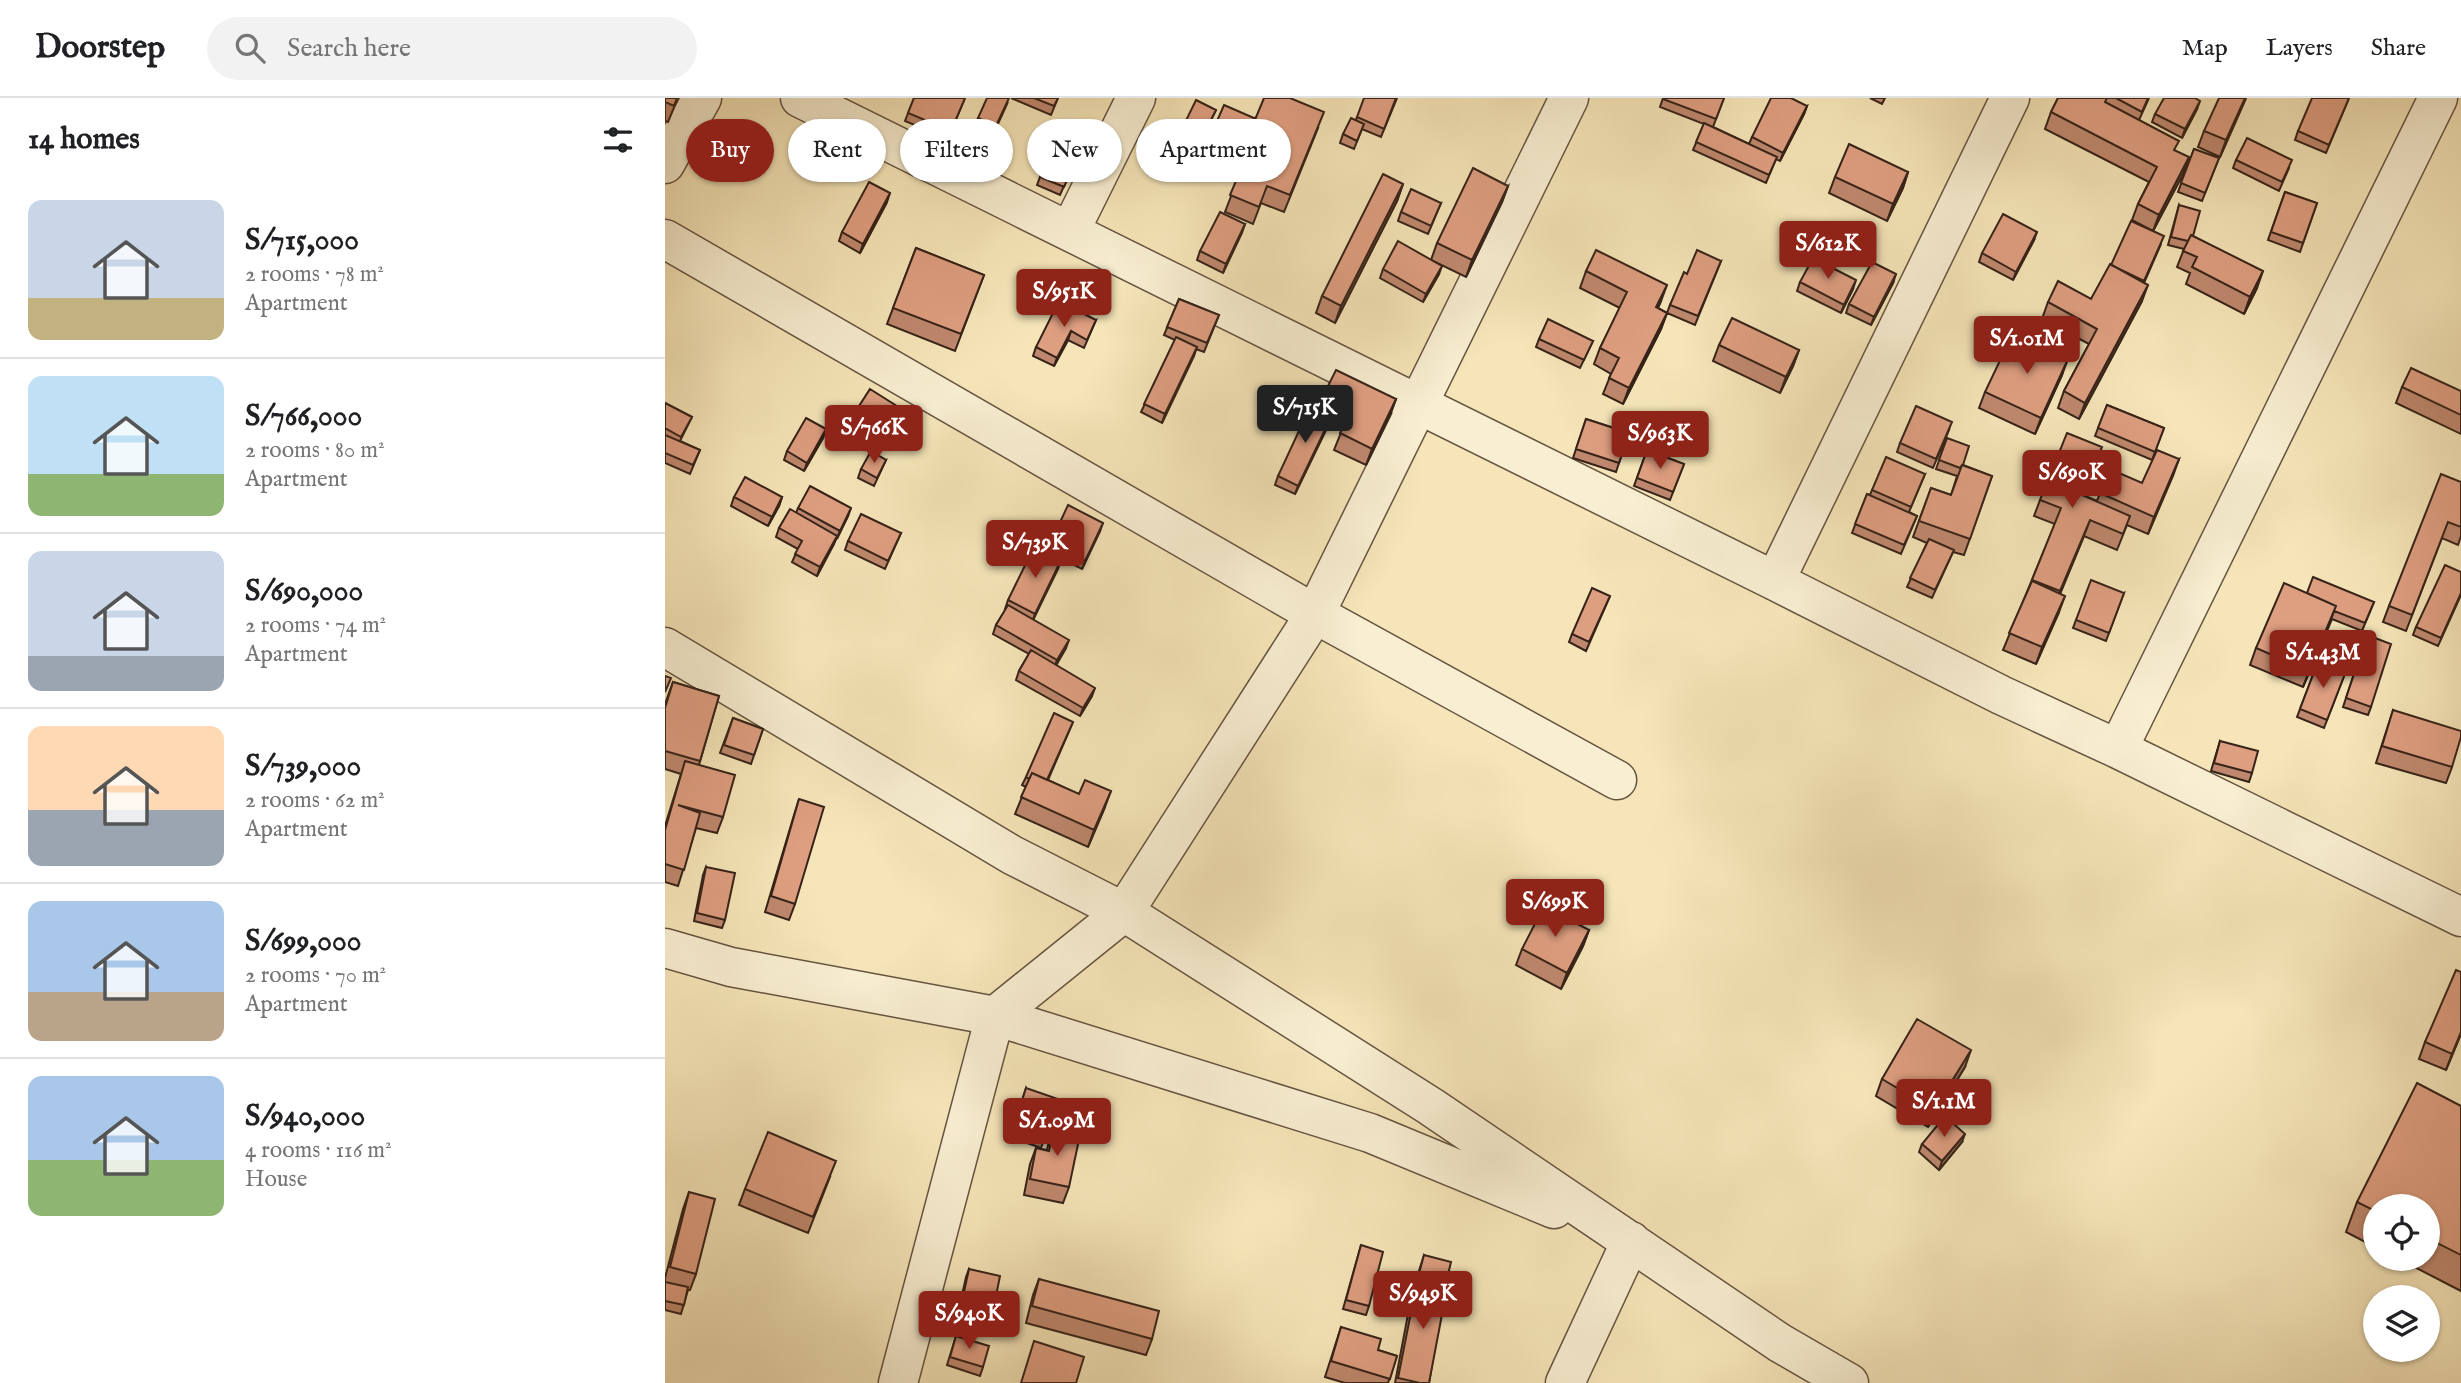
<!DOCTYPE html>
<html lang="en">
<head>
<meta charset="utf-8">
<style>
  body { margin:0; font-family:"IM FELL English",serif; background:#f2f2f2; color:#202124; height:100vh; display:flex; flex-direction:column; font-size:26px; white-space:nowrap }
  * { box-sizing:border-box; margin:0 }
  p { font-size:23px; color:#757577 }
  .icon { flex:none; width:38px; height:38px; fill:none; stroke:currentColor; stroke-width:2; stroke-linecap:round; stroke-linejoin:round }
  .map { position:relative; flex:1; overflow:hidden }
  .details { display:flex; flex-direction:column; background:#fff; width:665px }
  .details>* { flex:none }
  .top-card { position:absolute; left:21px; top:21px; width:665px; height:63px; display:flex; gap:14px }
  .tools { position:absolute; left:1698px; top:1096px; display:grid; gap:14px }
  .tools a { display:grid; place-items:center; width:77px; height:77px; border-radius:50%; background:#fff; box-shadow:0 2px 5px #0004; font-size:35px }
  .price { position:absolute; translate:-50% -60px; padding:0 16px; border-radius:7px; background:#8f2418; color:#fff; font-size:23px; line-height:46px; filter:drop-shadow(0 2px 4px #0008) }
  .price::after { content:''; position:absolute; left:50%; top:42px; width:21px; height:16px; margin-left:-10px; background:inherit; clip-path:polygon(0 0,100% 0,50% 100%) }
  .price.on { background:#222; color:#fff }
  ul { padding:0; list-style:none }
  li { display:flex; align-items:center; gap:21px; height:175px; padding:0 28px }
  li+li { border-top:2px solid #e0e0e0 }
  li span { display:grid; place-items:center; flex:none; width:196px; height:140px; border-radius:14px; color:#555 }
  li>.icon { margin-inline-start:auto }
  span .icon { width:84px; height:84px; fill:#fffc; stroke-width:1 }
  li b { font-size:30px }
  h2 { display:flex; justify-content:space-between; align-items:center; height:84px; padding:0 28px; font-size:30px }
  .pill { padding:0 24px; border-radius:32px; background:#fff; box-shadow:0 2px 5px #0004; font-size:24px; line-height:63px }
  .pill.on { background:#8f2418; color:#fff }
  header { display:flex; align-items:center; gap:42px; box-sizing:border-box; height:98px; padding:0 35px; background:#fff; border-bottom:2px solid #e0e0e0 }
  header strong { font-size:33px }
  nav { display:flex; gap:38px; margin-inline-start:auto; font-size:24px }
  .search { width:490px; height:63px; background:#f2f2f2; display:flex; align-items:center; gap:18px; box-sizing:border-box; padding:0 24px; border-radius:38px; color:#757577; font-size:26px }
  main { display:flex; flex:1; min-height:0 }
  .map>svg:first-child { display:block }
  .lines { fill:none; stroke-linecap:round; stroke-linejoin:round }
  .minor-casing { stroke:#665441; stroke-width:41 }
  .minor { stroke:#f8eed1; stroke-width:38 }
  .wall { fill:#bf886e; stroke:#362319; stroke-width:2 }
  .shaded-wall { fill:#9b6f5a; stroke:#362319; stroke-width:2 }
  .building { fill:#de9e80; stroke:#362319; stroke-width:2 }
</style>
</head>
<body>
<header>
<strong>Doorstep</strong>
<div class="search"><svg class="icon" aria-label="search" viewBox="0 0 24 24"><circle cx="10" cy="10" r="6"/><path d="M15 15l6 6"/></svg>Search here</div>
<nav><a>Map</a><a>Layers</a><a>Share</a></nav>
</header>
<main>
<section class="details">
<h2>14 homes<svg class="icon" aria-label="filters" viewBox="0 0 24 24"><path d="M4 7h16M4 17h16"/><circle cx="9" cy="7" r="2"/><circle cx="15" cy="17" r="2"/></svg></h2>
<ul>
<li><span style="background:linear-gradient(#c9d6e8 70%,#c2b280 0)"><svg class="icon" aria-label="home" viewBox="0 0 24 24"><path d="M3 11l9-7 9 7M6 9v11h12V9"/></svg></span><div><b>S/715,000</b><p>2 rooms · 78 m²</p><p>Apartment</p></div></li>
<li><span style="background:linear-gradient(#bfe0f5 70%,#8fb573 0)"><svg class="icon" aria-label="home" viewBox="0 0 24 24"><path d="M3 11l9-7 9 7M6 9v11h12V9"/></svg></span><div><b>S/766,000</b><p>2 rooms · 80 m²</p><p>Apartment</p></div></li>
<li><span style="background:linear-gradient(#c9d6e8 75%,#9aa5b1 0)"><svg class="icon" aria-label="home" viewBox="0 0 24 24"><path d="M3 11l9-7 9 7M6 9v11h12V9"/></svg></span><div><b>S/690,000</b><p>2 rooms · 74 m²</p><p>Apartment</p></div></li>
<li><span style="background:linear-gradient(#ffd9b3 60%,#9aa5b1 0)"><svg class="icon" aria-label="home" viewBox="0 0 24 24"><path d="M3 11l9-7 9 7M6 9v11h12V9"/></svg></span><div><b>S/739,000</b><p>2 rooms · 62 m²</p><p>Apartment</p></div></li>
<li><span style="background:linear-gradient(#a9c7e8 65%,#b9a48a 0)"><svg class="icon" aria-label="home" viewBox="0 0 24 24"><path d="M3 11l9-7 9 7M6 9v11h12V9"/></svg></span><div><b>S/699,000</b><p>2 rooms · 70 m²</p><p>Apartment</p></div></li>
<li><span style="background:linear-gradient(#a9c7e8 60%,#8fb573 0)"><svg class="icon" aria-label="home" viewBox="0 0 24 24"><path d="M3 11l9-7 9 7M6 9v11h12V9"/></svg></span><div><b>S/940,000</b><p>4 rooms · 116 m²</p><p>House</p></div></li>
</ul>
</section>
<div class="map">
<svg width="1796" height="1285" viewBox="0 0 1796 1285">
  <rect width="100%" height="100%" fill="#f5e5b8"/>
  <filter id="stains"><feTurbulence type="fractalNoise" baseFrequency=".00286" numOctaves="4"/><feColorMatrix values="0 0 0 0 .2 0 0 0 0 .09 0 0 0 0 .02 0 0 0 .5 -.17"/></filter>
  <radialGradient id="worn" r=".72"><stop offset=".6" stop-color="#630" stop-opacity="0"/><stop offset="1" stop-color="#630" stop-opacity=".3"/></radialGradient>
  <g class="lines">
    <!-- minor casing -->
    <g class="minor-casing">
      <path id="minor" d="M135,0L1110,483L1336,597L1453,651L1796,819
        M0,66L37,0
        M405,133L471,0
        M0,141L650,516L952,682
        M1110,483L1345,0
        M0,549L347,757L459,814L765,1008L1115,1245L1184,1285
        M1453,651L1773,0
        M0,850L66,869L330,918L705,1035L889,1111
        M233,1285L330,918L459,814L650,516L904,0
        M900,1285L966,1143"/>
    </g>
    <!-- minor -->
    <use href="#minor" class="minor"/>
  </g>
  <!-- wall -->
  <path class="wall" d="M0,0H13L3,24L0,23Z
    M249,0H300L283,41L240,23Z
    M346,0H393L386,17Z
    M732,0L716,39L697,31L689,51L675,45L678,36L691,22L692,19Z
    M998,0H1059L1048,29L1084,46L1087,39L1142,8L1139,16L1115,63L1111,61L1101,85L1028,52L1039,26L995,9Z
    M1205,0H1220L1217,6Z
    M1393,0H1484L1474,22L1510,53L1518,76L1488,133L1496,146L1479,185L1477,203L1414,321L1393,310L1399,293L1424,246L1377,221L1383,204L1426,201L1446,167L1486,132L1467,122L1473,106L1484,84L1380,31L1386,14Z
    M1581,0L1555,59L1533,49L1539,33Z
    M1684,0L1661,55L1630,42L1633,33Z
    M342,6L328,37L310,28L313,20Z
    M1532,11L1517,40L1487,24L1490,16Z
    M547,20L524,68L505,57L508,49Z
    M589,20L575,51L546,38L549,30Z
    M653,30L619,114L596,105L588,126L560,114L581,59L576,57L582,41Z
    M1529,51L1554,60L1537,103L1513,94Z
    M412,59L395,97L372,87L375,79Z
    M1571,62L1624,70L1614,93L1568,70Z
    M1243,74L1238,90L1222,123L1164,95L1170,79Z
    M738,86L732,103L670,225L651,215L657,198Z
    M843,88L837,104L801,179L766,162L772,145Z
    M1620,94L1652,105L1635,154L1603,142Z
    M222,104L195,155L174,143L177,134Z
    M776,105L763,136L733,123L736,114Z
    M1514,107L1528,138L1592,190L1579,216L1521,186L1525,175L1512,169L1519,151L1503,147Z
    M580,126L558,175L532,162L535,153Z
    M1369,142L1348,182L1314,164L1317,155Z
    M251,150L319,177L290,253L222,226Z
    M1056,163L1030,227L1002,215L1005,207L1022,176Z
    M718,171L774,176L758,204L715,180Z
    M921,173L996,203L993,210L1002,215L996,231L958,306L938,296L946,276L929,266L935,250L955,210L915,190Z
    M1135,184L1188,191L1176,215L1132,193Z
    M1228,185L1206,227L1181,215L1184,206Z
    M514,201L554,217L539,254L531,251L497,325L476,314L510,242L499,237Z
    M431,222L419,250L403,242L389,268L368,258L371,249Z
    M874,241L928,243L915,270L871,249Z
    M1054,247L1134,252L1128,268L1115,295L1048,263Z
    M1397,277L1370,336L1314,310L1320,294Z
    M1737,289L1796,293V336L1731,305Z
    M658,298L731,301L725,317L701,367L669,352L679,327L666,321L630,396L610,387L613,378L654,311Z
    M0,305L27,319L15,343L35,352L25,376L0,365Z
    M1442,307L1499,330L1487,362L1430,338Z
    M187,319L240,323L224,351L184,327Z
    M921,321L964,335L951,374L908,360Z
    M1284,332L1268,370L1232,354L1235,345Z
    M158,340L139,373L119,362L122,353Z
    M1282,340L1298,367L1327,378L1299,457L1288,454L1267,500L1242,489L1262,445L1248,439L1266,390L1286,397L1292,378L1271,371Z
    M982,352L1019,366L1005,402L969,388Z
    M1514,361L1483,436L1462,427L1452,452L1419,438L1395,496L1394,514L1371,566L1338,552L1390,426L1369,418L1375,402L1431,366L1418,397L1432,403L1435,395L1477,385Z
    M221,362L209,388L193,380L196,371Z
    M1260,376L1244,414L1252,418L1236,456L1187,435L1202,396L1205,397L1207,392Z
    M1796,384V438L1793,447L1777,440L1741,533L1718,524L1724,508Z
    M69,399H117L114,408L103,428L66,408Z
    M133,410L183,418L152,478L127,464L133,451L111,439L114,430L131,415Z
    M435,433L417,471L382,454L385,446Z
    M236,435L220,471L180,452L183,443Z
    M396,462L368,522L401,550L391,567L427,598L415,618L351,582L354,573L364,556L328,536L331,527L341,511H340L343,502Z
    M1796,474V497L1773,548L1748,537L1751,529Z
    M1459,495L1441,543L1408,530L1411,522Z
    M1642,495L1709,504L1697,533L1667,521L1638,589L1585,567L1591,550Z
    M945,498L921,553L904,544L907,536Z
    M1702,537L1706,609L1703,617L1678,609Z
    M1654,561L1681,573L1659,630L1632,619Z
    M8,584L54,598L34,667L58,719L52,735L31,730L13,788L0,784V728L16,676L0,671V606Z
    M1728,612L1787,669L1781,685L1711,665Z
    M68,620L98,631L86,666L55,655Z
    M408,624L383,682L440,709L423,749L350,716L361,689L357,687L361,679Z
    M1555,643L1587,675L1584,684L1546,673Z
    M134,701L130,806L124,822L100,814L129,717Z
    M41,769L60,822L57,830L29,823L38,777Z
    M924,832L918,848L896,891L851,867L857,851Z
    M1796,874V936L1781,972L1754,961L1760,944Z
    M1300,969L1263,1029L1211,998L1217,981Z
    M361,990L379,1042L376,1050L345,1039Z
    M1796,1008V1193L1732,1160H1762V1108H1710V1149L1681,1134L1692,1104Z
    M390,1026L404,1089L398,1105L359,1097L365,1066L371,1050L382,1052L384,1043Z
    M1297,1044L1274,1072L1254,1054L1257,1046Z
    M165,1079L143,1135L74,1107L80,1091Z
    M24,1094L31,1176L25,1192H23L16,1216L0,1212V1180L18,1111Z
    M696,1147L704,1208L701,1217L678,1211Z
    M759,1157L781,1185L764,1285H730L747,1195Z
    M304,1171L327,1218L324,1226L292,1220L301,1179Z
    M374,1181L487,1241L481,1257L361,1225L368,1197Z
    M676,1229L713,1252L732,1258L723,1285H680L660,1279Z
    M291,1238L318,1269L315,1278L282,1267Z"/>
  <!-- shaded-wall -->
  <path class="shaded-wall" d="M1580,0H1581L1555,59L1561,42Z
    M1535,3L1532,11L1517,40L1520,31Z
    M1142,8L1139,16L1115,63L1118,55Z
    M551,12L547,20L524,68L527,59Z
    M1524,59L1518,76L1488,133L1494,117Z
    M1243,74L1238,90L1222,123L1228,106Z
    M738,86L732,103L670,225L676,208Z
    M843,88L837,104L801,179L807,162Z
    M225,95L222,104L195,155L198,146Z
    M580,126L577,135L558,175L561,166Z
    M1372,134L1369,142L1348,182L1351,174Z
    M777,168L774,176L758,204L761,196Z
    M1598,173L1592,190L1579,216L1585,199Z
    M1231,176L1228,185L1206,227L1209,219Z
    M1191,182L1188,191L1176,215L1179,207Z
    M1002,187L996,203L985,226L991,209Z
    M1483,187L1477,203L1414,321L1420,305Z
    M1002,215L996,231L958,306L964,290Z
    M406,233L403,242L389,268L392,260Z
    M532,249L529,258L497,325L500,316Z
    M1134,252L1128,268L1115,295L1121,279Z
    M1403,261L1397,277L1370,336L1376,320Z
    M731,301L725,317L701,367L707,351Z
    M243,315L240,323L224,351L227,343Z
    M667,317L664,326L630,396L633,388Z
    M161,331L158,340L139,373L142,365Z
    M1514,361L1508,378L1483,436L1489,419Z
    M117,399L114,408L103,428L107,419Z
    M186,410L183,418L172,441L175,433Z
    M1425,422L1419,438L1389,510L1395,493Z
    M438,425L435,433L417,471L420,463Z
    M172,438L169,446L152,478L155,469Z
    M396,462L393,471L367,524L370,516Z
    M1400,498L1394,514L1371,566L1377,549Z
    M1671,508L1665,524L1638,589L1644,573Z
    M404,542L401,550L389,571L392,562Z
    M430,590L427,598L415,618L418,610Z
    M446,693L440,709L423,749L429,732Z
    M924,832L918,848L896,891L902,875Z
    M1796,934V936L1781,972L1787,956Z
    M1306,952L1300,969L1263,1029L1269,1012Z
    M1300,1036L1297,1044L1274,1072L1277,1063Z"/>
  <!-- building -->
  <path class="building" d="M0,0H12L9,8L0,4Z
    M249,0H300L286,33L243,15Z
    M322,0H344L331,28L313,20Z
    M369,0H393L389,8Z
    M599,0H625L659,14L625,97L602,88L594,109L565,97L588,43L582,41Z
    M699,0H731L719,31L692,19Z
    M998,0H1059L1051,21L998,1Z
    M1106,0H1126L1142,8L1118,55L1087,39Z
    M1393,0H1442L1440,4L1514,43L1509,52L1524,59L1494,117L1473,106L1492,69L1386,14Z
    M1451,0H1483L1477,14Z
    M1499,0H1530L1535,3L1520,31L1490,16Z
    M1554,0H1580L1561,42L1539,33Z
    M1647,0H1684L1664,47L1633,33Z
    M531,2L551,12L527,59L508,49Z
    M559,7L589,20L578,43L549,30Z
    M686,20L699,26L692,43L678,36Z
    M1039,25L1112,59L1104,77L1031,44Z
    M1582,40L1627,62L1617,84L1571,62Z
    M1184,46L1243,74L1228,106L1170,79Z
    M388,48L412,59L399,89L375,79Z
    M1529,51L1554,60L1540,95L1516,85Z
    M808,70L843,88L807,162L772,145Z
    M718,76L738,86L676,208L657,198Z
    M204,84L225,95L198,146L177,134Z
    M746,91L776,105L766,128L736,114Z
    M1620,94L1652,105L1638,145L1606,134Z
    M1514,107L1535,113L1528,138L1526,137L1523,143L1506,139Z
    M555,114L580,126L561,166L535,153Z
    M1338,116L1372,134L1351,174L1317,155Z
    M1466,123L1499,138L1479,183L1446,167Z
    M1526,137L1598,173L1585,199L1527,169L1532,159L1518,153Z
    M733,143L777,168L761,196L718,171Z
    M251,150L319,177L296,236L228,210Z
    M931,152L1002,187L991,209L1002,215L964,290L944,280L954,260L935,250L962,194L921,173Z
    M1032,152L1056,163L1033,218L1005,207L1019,174L1022,176Z
    M1148,160L1191,182L1179,207L1135,184Z
    M1207,164L1231,176L1209,219L1184,206Z
    M1445,166L1483,187L1420,305L1399,293L1432,231L1383,204L1393,183L1426,201Z
    M514,201L554,217L542,245L502,229Z
    M394,203L431,222L422,242L406,233L392,260L371,249Z
    M1067,220L1134,252L1121,279L1054,247Z
    M883,221L928,243L919,262L874,241Z
    M1348,235L1403,261L1376,320L1320,294Z
    M511,239L532,249L500,316L479,306Z
    M1746,270L1796,293V317L1737,289Z
    M671,272L731,301L707,351L675,335L687,311L658,298Z
    M205,291L243,315L227,343L187,319Z
    M0,305L27,319L16,339L0,330Z
    M646,307L667,317L633,388L613,378Z
    M1442,307L1499,330L1490,354L1433,330Z
    M1251,308L1287,324L1271,361L1235,345Z
    M141,320L161,331L142,365L122,353Z
    M921,321L964,335L954,365L911,351Z
    M1402,335L1437,349L1417,397L1465,418L1458,436L1425,422L1395,493L1367,482L1396,410L1375,402Z
    M0,337L35,352L28,367L0,355Z
    M1282,340L1304,348L1298,367H1297L1295,370L1274,362Z
    M982,352L1019,366L1008,394L972,380Z
    M1492,352L1514,361L1489,419L1435,395L1445,371L1477,385Z
    M206,353L221,362L212,380L196,371Z
    M1221,359L1260,376L1246,409L1207,392Z
    M1297,367L1327,378L1305,441L1254,423L1266,390L1286,397Z
    M1776,376L1796,384V429L1783,424L1747,517L1724,508Z
    M80,379L117,399L107,419L69,399Z
    M145,388L186,410L175,433L133,410Z
    M1202,396L1252,418L1239,447L1190,426Z
    M403,407L438,425L420,463L385,446Z
    M125,411L172,438L155,469L130,456L137,443L114,430Z
    M196,416L236,435L223,463L183,443Z
    M1264,441L1289,452L1270,492L1245,480Z
    M369,449L396,462L370,516L343,502Z
    M1780,467L1796,474V495L1776,540L1751,529Z
    M1648,479L1709,504L1700,525L1669,513L1671,508L1642,495Z
    M1426,482L1459,495L1444,535L1411,522Z
    M1367,483L1400,498L1377,549L1344,535Z
    M1619,485L1671,508L1644,573L1591,550Z
    M927,490L945,498L924,544L907,536Z
    M343,507L404,542L392,562L331,527Z
    M1702,537L1726,546L1706,609L1681,600Z
    M366,552L430,590L418,610L354,573Z
    M1654,561L1681,573L1662,622L1635,611Z
    M0,578L6,580L0,594Z
    M8,584L54,598L35,663L0,653V610Z
    M1728,612L1796,633V639L1787,669L1717,648Z
    M389,615L408,624L382,682L367,675L364,681L361,679Z
    M68,620L98,631L89,657L59,647Z
    M1555,643L1593,653L1587,675L1549,665Z
    M20,663L70,677L58,719L13,707L35,715L19,772L0,766V732Z
    M367,675L414,696L420,682L446,693L429,732L356,699Z
    M134,701L159,709L130,806L106,798Z
    M41,769L70,775L60,822L32,815Z
    M879,808L924,832L902,875L857,851Z
    M1791,872L1796,874V934L1787,956L1760,944Z
    M1252,921L1306,952L1269,1012L1217,981Z
    M1752,985L1796,1008V1157L1762,1140V1108H1710V1113L1692,1104Z
    M361,990L393,1001L379,1042L348,1031Z
    M1280,1018L1300,1036L1277,1063L1257,1046Z
    M390,1026L416,1032L404,1089L365,1081L371,1050L384,1053Z
    M103,1034L171,1063L148,1119L80,1091Z
    M24,1094L50,1101L31,1176L5,1169Z
    M696,1147L718,1154L704,1208L681,1202Z
    M759,1157L786,1164L781,1185L753,1179Z
    M304,1171L335,1178L327,1218L295,1212Z
    M753,1179L783,1185L764,1285H755L733,1280Z
    M374,1181L494,1213L487,1241L367,1208Z
    M0,1184L23,1189L19,1207L0,1203Z
    M676,1229L716,1241L713,1252L732,1258L725,1281L666,1263Z
    M291,1238L324,1248L318,1269L285,1259Z
    M369,1243L419,1259L411,1285H356Z"/>
  <rect width="100%" height="100%" filter="url(#stains)"/>
  <rect width="100%" height="100%" fill="url(#worn)"/>
</svg>
<div class="tools">
<a><svg class="icon" aria-label="locate" viewBox="0 0 24 24"><circle cx="12" cy="12" r="6"/><path d="M12 2v4M12 18v4M2 12h4M18 12h4"/></svg></a>
<a><svg class="icon" aria-label="layers" viewBox="0 0 24 24"><path d="M12 4l9 5-9 5-9-5zM3 14l9 5 9-5"/></svg></a>
</div>
<b class="price" style="left:1163px;top:183px">S/612K</b>
<b class="price" style="left:399px;top:231px">S/951K</b>
<b class="price" style="left:1362px;top:278px">S/1.01M</b>
<b class="price on" style="left:640px;top:347px">S/715K</b>
<b class="price" style="left:209px;top:367px">S/766K</b>
<b class="price" style="left:995px;top:373px">S/963K</b>
<b class="price" style="left:1407px;top:412px">S/690K</b>
<b class="price" style="left:370px;top:482px">S/739K</b>
<b class="price" style="left:1658px;top:592px">S/1.43M</b>
<b class="price" style="left:890px;top:841px">S/699K</b>
<b class="price" style="left:1279px;top:1041px">S/1.1M</b>
<b class="price" style="left:392px;top:1060px">S/1.09M</b>
<b class="price" style="left:758px;top:1233px">S/949K</b>
<b class="price" style="left:304px;top:1253px">S/940K</b>
<div class="top-card">
<a class="pill on">Buy</a>
<a class="pill">Rent</a>
<a class="pill">Filters</a>
<a class="pill">New</a>
<a class="pill">Apartment</a>
</div>
</div>
</main>
</body>
</html>
